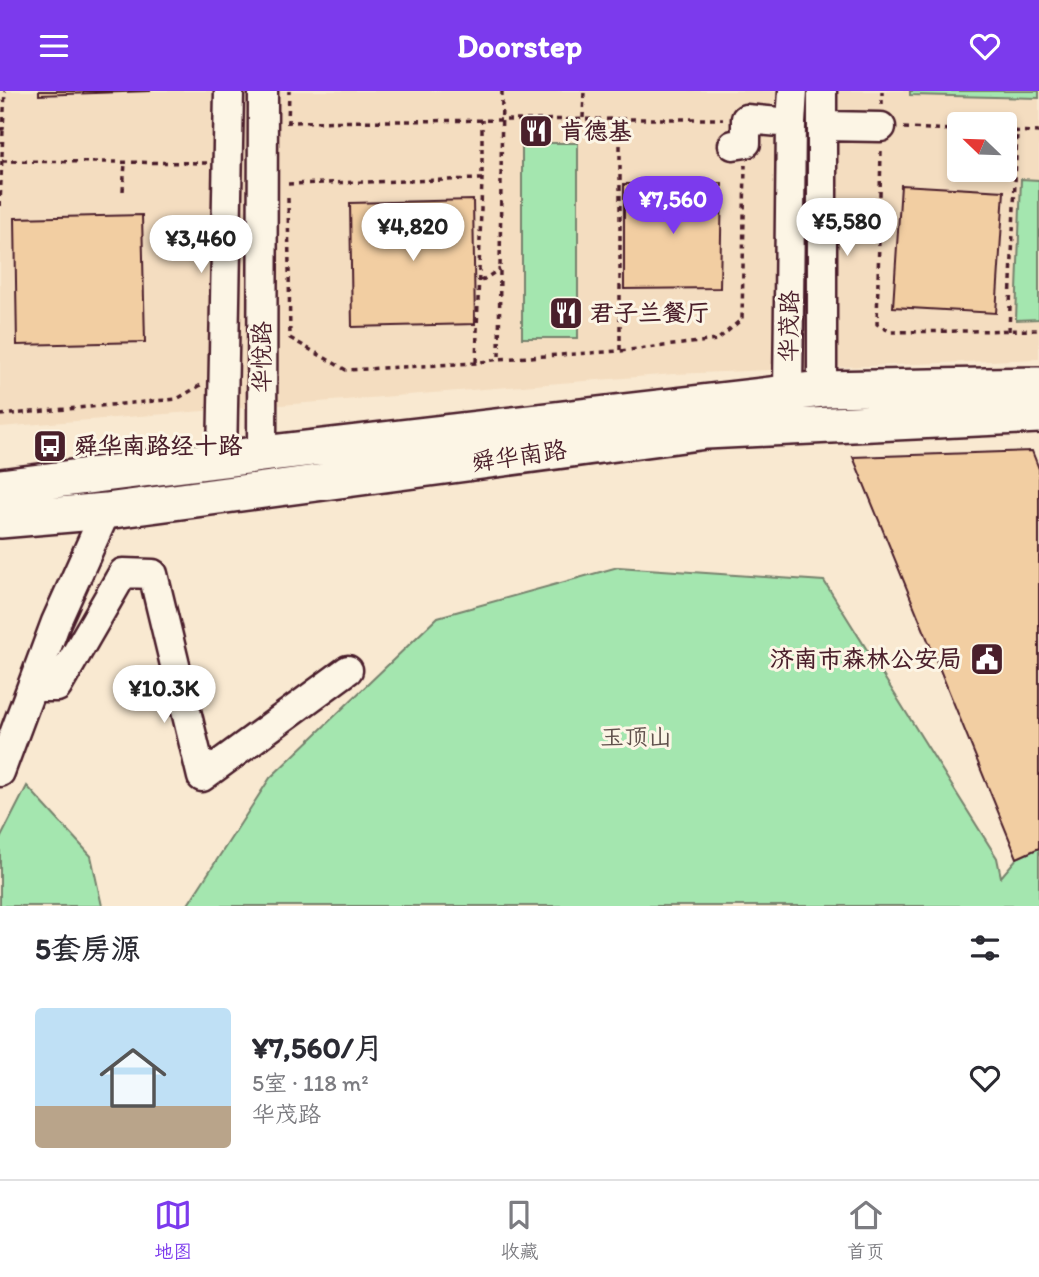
<!DOCTYPE html>
<html lang="zh">
<head>
<meta charset="utf-8">
<style>
  body { margin:0; font-family:Itim,"LXGW WenKai TC",sans-serif; background:#f7f7f7; color:#2b2b33; height:100vh; display:flex; flex-direction:column; font-size:26px; white-space:nowrap }
  * { box-sizing:border-box; margin:0 }
  p { font-size:23px; color:#7c7c81 }
  .icon { flex:none; width:38px; height:38px; fill:none; stroke:currentColor; stroke-width:2; stroke-linecap:round; stroke-linejoin:round }
  .map { position:relative; height:815px; overflow:hidden }
  .side { display:flex; flex-direction:column; background:#fff; flex:1 }
  .side>* { flex:none }
  .needle { width:46px; rotate:293deg }
  .fabs { position:absolute; left:947px; top:21px; display:grid; gap:14px }
  .fabs a { display:grid; place-items:center; width:70px; height:70px; border-radius:7px; background:#fff; box-shadow:0 4px 10px #0003; font-size:35px }
  .price { position:absolute; translate:-50% -60px; padding:0 16px; border-radius:24px; background:#fff; color:#222; font-size:23px; line-height:46px; filter:drop-shadow(0 2px 4px #0008) }
  .price::after { content:''; position:absolute; left:50%; top:42px; width:21px; height:16px; margin-left:-10px; background:inherit; clip-path:polygon(0 0,100% 0,50% 100%) }
  .price.selected { background:#7c3aed; color:#fff }
  ul { padding:0; list-style:none }
  li { display:flex; align-items:center; gap:21px; height:175px; padding:0 35px }
  li+li { border-top:2px solid #e1e1e2 }
  li span { display:grid; place-items:center; flex:none; width:196px; height:140px; border-radius:7px; color:#555 }
  li>.icon { margin-inline-start:auto }
  span .icon { width:84px; height:84px; fill:#fffc; stroke-width:1 }
  li b { font-size:30px }
  h2 { display:flex; justify-content:space-between; align-items:center; height:84px; padding:0 35px; font-size:30px }
  header { display:flex; justify-content:space-between; align-items:center; height:91px; padding:0 35px; background:#7c3aed; color:#fff; font-size:32px; font-weight:800 }
  .tab-bar { display:flex; justify-content:space-around; align-items:center; height:98px; border-top:2px solid #e1e1e2; background:#fff; font-size:19px; color:#7c7c81 }
  .tab-bar a { display:grid; justify-items:center; gap:4px }
  .tab-bar .selected { color:#7c3aed }
  .map>svg:first-child { display:block }
  .built { fill:#f4ddc0; fill-rule:evenodd }
  .green { fill:#a4e6af; stroke:#77826d; stroke-width:2 }
  .building { fill:#f2cea2; stroke:#4a1f2b; stroke-width:2 }
  .lines { fill:none; stroke-linecap:round; stroke-linejoin:round }
  .minor-casing { stroke:#4a1f2b; stroke-width:33 }
  .major-casing { stroke:#4a1f2b; stroke-width:40 }
  .path { stroke:#4a1f2b; stroke-width:3.5; stroke-dasharray:5 5; stroke-linecap:butt }
  .minor { stroke:#fcf5e5; stroke-width:28 }
  .major { stroke:#fcf5e5; stroke-width:35 }
  .labels { text-anchor:middle; stroke-width:6; stroke-linejoin:round; paint-order:stroke }
  .poi-label { font-size:24px; font-weight:bold; fill:#4a1f2b; stroke:#fcf5e5; text-anchor:start }
  .street-label { font-size:24px; fill:#4a1f2b; stroke:#fcf5e5 }
  .park-label { font-size:24px; fill:#60514c; stroke:#fcf5e5 }
</style>
</head>
<body>
<header><svg class="icon" aria-label="menu" viewBox="0 0 24 24"><path d="M4 6h16M4 12h16M4 18h16"/></svg>Doorstep<svg class="icon" aria-label="heart" viewBox="0 0 24 24"><path d="M12 20l-8-8c-3-5 5-10 8-4 3-6 11-1 8 4z"/></svg></header>
<div class="map">
<svg width="1039" height="815" viewBox="0 0 1039 815">
  <rect width="100%" height="100%" fill="#f9e9d1"/>
  <filter id="ink" filterUnits="userSpaceOnUse"><feTurbulence type="fractalNoise" baseFrequency=".0143" numOctaves="2"/><feDisplacementMap in="SourceGraphic" scale="14" xChannelSelector="R" yChannelSelector="G"/><feConvolveMatrix kernelMatrix="1 2 1 2 8 2 1 2 1" color-interpolation-filters="sRGB"/></filter>
  <g filter="url(#ink)">
    <!-- built -->
    <path class="built" d="M0,0H1039V268L674,283L0,336ZM959,33H1004V79H959Z"/>
    <!-- green -->
    <path class="green" d="M910,0H1039V7L910,4Z
      M522,52H578V247H522Z
      M1021,88L1039,89V228L1016,229Z
      M618,476L824,490L997,767L1001,786L1017,767L1039,757V815H187L270,687L438,526Z
      M27,695L91,765L102,815H0V748Z"/>
    <!-- building -->
    <path class="building" d="M39,0H151L39,4Z
      M722,92L720,197L624,198V93Z
      M901,94L1004,100L996,222L893,216Z
      M473,109L475,233L352,236L350,112Z
      M142,124L145,251L17,254L15,127Z
      M1032,360L1039,378V757L1017,767L853,366Z"/>
    <g class="lines">
      <!-- minor casing -->
      <g class="minor-casing">
        <path id="minor" d="M822,0V298
          M823,35L881,36
          M733,54L746,52V28L791,32
          M788,302L791,32L793,0
          M262,363L263,0
          M222,368L229,0
          M33,596H57L123,482L153,483L202,686L348,579
          M0,681L56,531L106,420"/>
      </g>
      <!-- major casing -->
      <g class="major-casing">
        <path id="major" d="M0,396L262,363L822,298L1039,294
          M0,429L106,420L706,340L1039,324"/>
      </g>
      <!-- path -->
      <path class="path" d="M502,0L499,268L620,260L717,249L742,228L745,74
        M882,14V0
        M583,27L584,0
        M620,28H723
        M286,31L620,28V260
        M288,33L289,0
        M904,37L959,39
        M0,38H3L5,0
        M1004,40L1039,41
        M881,60L877,233L891,241L1039,239
        M2,70L207,72
        M288,93L482,88V29
        M123,100L125,72
        M288,107L290,247L346,279L476,272L499,268
        M0,115L3,38
        M481,190L500,178
        M1009,240L1017,41
        M476,271L482,88
        M0,324L177,308L201,294"/>
      <!-- minor -->
      <use href="#minor" class="minor"/>
      <!-- major -->
      <use href="#major" class="major"/>
    </g>
  </g>
  <!-- icons -->
  <defs>
    <g id="restaurant-square" transform="scale(1.75)"><rect x="-9" y="-9" width="18" height="18" rx="4" fill="#4a1f2b" stroke="#fcf5e5"/><path d="M-5-6h1v4h1v-4h1v4h1v-4h1v5L-1.5 .5V6h-2V.5L-5-1ZM5-6V6H3V1.5H1.5Q1.5-4 5-6Z" fill="#fff"/></g>
    <g id="bus-square" transform="scale(1.75)"><rect x="-9" y="-9" width="18" height="18" rx="4" fill="#4a1f2b" stroke="#fcf5e5"/><path d="M-5-6H5V4H4V6H2V4H-2V6H-4V4H-5ZM-3.5-4V0h7V-4ZM-3.5 1.2v1.5H-2V1.2ZM2 1.2v1.5H3.5V1.2Z" fill="#fff"/></g>
    <g id="civic-square" transform="scale(1.75)"><rect x="-9" y="-9" width="18" height="18" rx="4" fill="#4a1f2b" stroke="#fcf5e5"/><path d="M-.6-6.5H3V-4.5H.6V-3L4-1V1h2V6H-6V1h2V-1L-.6-3ZM-1.2 2.5V6h2.4V2.5Z" fill="#fff"/></g>
  </defs>
  <g fill-rule="evenodd">
    <use href="#restaurant-square" x="536" y="40"/>
    <use href="#restaurant-square" x="566" y="222"/>
    <use href="#bus-square" x="50" y="355"/>
    <use href="#civic-square" x="987" y="568"/>
  </g>
  <g class="labels">
    <!-- poi labels -->
    <g class="poi-label">
      <text x="560" y="48">肯德基</text>
      <text x="590" y="230">君子兰餐厅</text>
      <text x="74" y="363">舜华南路经十路</text>
      <text x="962" y="576" text-anchor="end">济南市森林公安局</text>
    </g>
    <!-- street labels -->
    <g class="street-label">
      <text transform="translate(789 235) rotate(-89)" y="8">华茂路</text>
      <text transform="translate(262 266) rotate(-90)" y="8">华悦路</text>
      <text transform="translate(519 365) rotate(-8)" y="8">舜华南路</text>
    </g>
    <!-- park labels -->
    <g class="park-label">
      <text x="636" y="654">玉顶山</text>
    </g>
  </g>
</svg>
<div class="fabs">
<a><svg class="needle" viewBox="-14 -14 28 28"><path d="M0-13l5 13h-10z" fill="#e53935"/><path d="M0 13l5-13h-10z" fill="#7c7c81"/></svg></a>
</div>
<b class="price selected" style="left:673px;top:145px">¥7,560</b>
<b class="price" style="left:847px;top:167px">¥5,580</b>
<b class="price" style="left:413px;top:172px">¥4,820</b>
<b class="price" style="left:201px;top:184px">¥3,460</b>
<b class="price" style="left:164px;top:634px">¥10.3K</b>
</div>
<section class="side">
<h2>5套房源<svg class="icon" aria-label="filters" viewBox="0 0 24 24"><path d="M4 7h16M4 17h16"/><circle cx="9" cy="7" r="2"/><circle cx="15" cy="17" r="2"/></svg></h2>
<ul>
<li><span style="background:linear-gradient(#bfe0f5 70%,#b9a48a 0)"><svg class="icon" aria-label="home" viewBox="0 0 24 24"><path d="M3 11l9-7 9 7M6 9v11h12V9"/></svg></span><div><b>¥7,560/月</b><p>5室 · 118 m²</p><p>华茂路</p></div><svg class="icon" aria-label="heart" viewBox="0 0 24 24"><path d="M12 20l-8-8c-3-5 5-10 8-4 3-6 11-1 8 4z"/></svg></li>
</ul>
</section>
<nav class="tab-bar">
<a class="selected"><svg class="icon" aria-label="map" viewBox="0 0 24 24"><path d="M3 6l6-2 6 2 6-2v14l-6 2-6-2-6 2zM9 4v14M15 6v14"/></svg>地图</a>
<a><svg class="icon" aria-label="saved" viewBox="0 0 24 24"><path d="M7 4h10v16l-5-4-5 4z"/></svg>收藏</a>
<a><svg class="icon" aria-label="home" viewBox="0 0 24 24"><path d="M3 11l9-7 9 7M6 9v11h12V9"/></svg>首页</a>
</nav>
</body>
</html>
